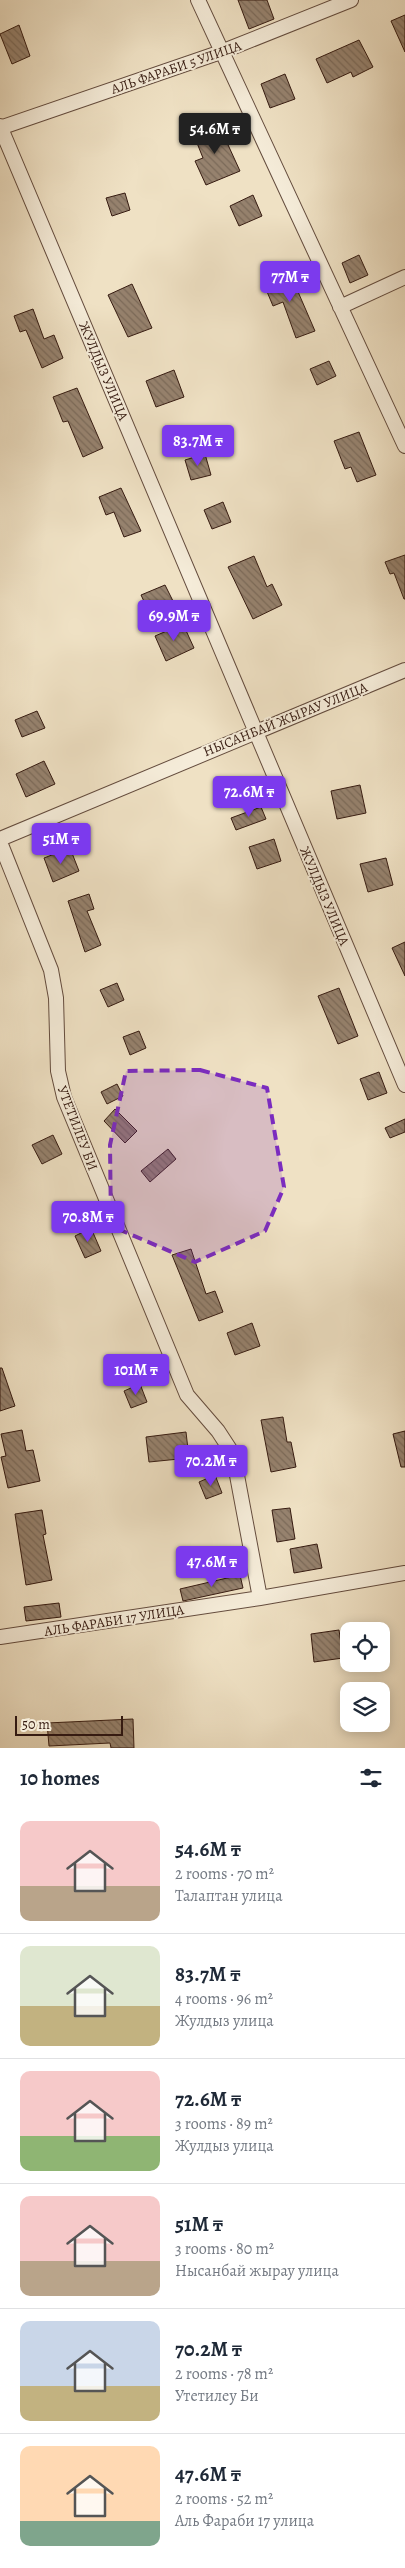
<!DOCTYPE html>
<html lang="en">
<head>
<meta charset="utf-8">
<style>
  body { margin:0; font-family:Alegreya,serif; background:#f2f2f3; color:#1f2937; height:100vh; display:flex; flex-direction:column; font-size:19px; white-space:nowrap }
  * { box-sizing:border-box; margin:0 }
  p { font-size:16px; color:#747a83 }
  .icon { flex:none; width:28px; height:28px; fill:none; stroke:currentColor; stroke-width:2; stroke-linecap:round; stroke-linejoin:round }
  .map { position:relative; height:1748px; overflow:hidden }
  .sheet { display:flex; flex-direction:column; background:#fff; flex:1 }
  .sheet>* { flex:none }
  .buttons { position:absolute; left:340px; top:1622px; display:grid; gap:10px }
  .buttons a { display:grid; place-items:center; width:50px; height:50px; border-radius:10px; background:#fff; box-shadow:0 2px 12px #0003; font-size:25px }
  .scale { position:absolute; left:15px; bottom:12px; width:108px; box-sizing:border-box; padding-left:5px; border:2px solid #361b11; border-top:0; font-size:14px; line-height:18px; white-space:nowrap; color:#361b11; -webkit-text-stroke:4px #f5ecd9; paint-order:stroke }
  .price { position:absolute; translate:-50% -42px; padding:0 11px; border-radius:5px; background:#7c3aed; color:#fff; font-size:16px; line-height:32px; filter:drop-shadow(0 1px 2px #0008) }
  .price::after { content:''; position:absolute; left:50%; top:30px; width:15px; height:11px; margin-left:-8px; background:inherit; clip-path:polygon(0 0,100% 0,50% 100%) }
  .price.selected { background:#222; color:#fff }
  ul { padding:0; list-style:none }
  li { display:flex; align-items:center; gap:15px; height:125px; padding:0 20px }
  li+li { border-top:1px solid #e0e1e3 }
  li span { display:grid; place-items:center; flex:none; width:140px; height:100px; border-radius:10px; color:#555 }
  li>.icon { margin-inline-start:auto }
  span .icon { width:60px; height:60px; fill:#fffc; stroke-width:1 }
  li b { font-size:21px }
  h2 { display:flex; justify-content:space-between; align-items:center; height:60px; padding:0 20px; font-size:21px }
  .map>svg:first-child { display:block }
  .building { fill:url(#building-back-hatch); stroke:#361b11 }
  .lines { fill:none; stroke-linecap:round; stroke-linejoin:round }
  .minor-casing { stroke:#644c3e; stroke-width:16 }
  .minor { stroke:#f5ecd9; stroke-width:14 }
  .marked { fill:#7b2cbf; fill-opacity:0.2; stroke:#7b2cbf; stroke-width:4; stroke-dasharray:10 6; stroke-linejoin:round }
  .labels { text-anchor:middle; stroke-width:4; stroke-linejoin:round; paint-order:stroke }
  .street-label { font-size:14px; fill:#361b11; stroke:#f5ecd9 }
</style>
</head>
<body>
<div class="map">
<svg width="405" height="1748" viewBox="0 0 405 1748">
  <defs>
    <pattern id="building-back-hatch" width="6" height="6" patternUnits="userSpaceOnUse" patternTransform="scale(1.25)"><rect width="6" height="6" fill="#96826e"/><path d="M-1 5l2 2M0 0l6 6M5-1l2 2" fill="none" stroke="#7b6a59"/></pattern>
  </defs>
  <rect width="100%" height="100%" fill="#efe1c4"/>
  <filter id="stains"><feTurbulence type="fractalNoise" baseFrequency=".004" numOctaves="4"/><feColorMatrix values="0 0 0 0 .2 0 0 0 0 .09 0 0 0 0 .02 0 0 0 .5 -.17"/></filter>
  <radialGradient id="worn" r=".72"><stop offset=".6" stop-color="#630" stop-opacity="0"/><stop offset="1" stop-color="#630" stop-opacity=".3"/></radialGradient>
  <!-- building -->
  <path class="building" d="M238,0H267L274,19L249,29Z
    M405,15V52L391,21Z
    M19,25L30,56L12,64L0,34Z
    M359,40L373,67L353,77L351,72L327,83L316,59Z
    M285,74L295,99L270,108L261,84Z
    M218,123L240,171L206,185L195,161L203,158L193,133Z
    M125,193L130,210L112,216L106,198Z
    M253,195L262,216L239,226L230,206Z
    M359,255L368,275L350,283L342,263Z
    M289,271L315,331L296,338L283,302L273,306L263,282Z
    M132,284L152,328L128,337L108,295Z
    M33,309L44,339L54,335L63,358L42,368L26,330L20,332L14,316Z
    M329,361L336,376L317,385L310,369Z
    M174,370L184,397L156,407L146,381Z
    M77,388L103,448L83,457L68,421L63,422L53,397Z
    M359,432L376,475L357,482L351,467L345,469L334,441Z
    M205,454L211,475L191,480L185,460Z
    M121,488L141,531L124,537L114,512L106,515L99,497Z
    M223,502L231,522L212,529L204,510Z
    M405,555V599H404L394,573L390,574L385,562Z
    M254,556L267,587L272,584L282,605L253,619L228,567Z
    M165,585L174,603L150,614L141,595Z
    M183,624L194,648L166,661L155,636Z
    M37,711L45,728L22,737L15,720Z
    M44,761L55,784L26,797L16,774Z
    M360,785L366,813L337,819L331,791Z
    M261,807L266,819L236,830L231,818Z
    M274,839L281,861L257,869L249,847Z
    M70,848L79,871L53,882L44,858Z
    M386,858L393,885L368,892L360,864Z
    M89,894L94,909L87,911L101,945L85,952L68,901Z
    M405,942V976L392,948Z
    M117,983L124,1000L108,1007L100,990Z
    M339,988L358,1036L338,1044L318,996Z
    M139,1031L146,1048L130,1055L123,1037Z
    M379,1072L387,1093L368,1100L360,1079Z
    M117,1084L123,1096L107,1104L101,1092Z
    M115,1109L137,1131L125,1143L104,1121Z
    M405,1119V1132L390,1138L385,1128Z
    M53,1135L62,1154L42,1164L32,1145Z
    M168,1149L176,1159L150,1182L141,1171Z
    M91,1228L101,1251L85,1258L75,1236Z
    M191,1249L206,1294L215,1291L223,1312L199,1321L172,1255Z
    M252,1323L260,1346L235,1355L227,1333Z
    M0,1368H2L15,1406L0,1411Z
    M140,1384L147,1402L131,1408L124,1391Z
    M283,1417L287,1442H291L296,1467L271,1472L261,1420Z
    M22,1430L26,1451L33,1450L40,1481L8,1488L1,1457L6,1456L1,1434Z
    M405,1431V1467H401L393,1434Z
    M186,1432L189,1458L149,1462L146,1437Z
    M215,1475L222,1493L206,1499L199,1482Z
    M290,1508L295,1539L277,1542L272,1510Z
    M42,1510L46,1534L43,1535L52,1580L26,1585L15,1514Z
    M317,1544L322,1568L294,1573L290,1549Z
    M240,1575L243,1588L183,1601L180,1589Z
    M59,1603L61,1617L26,1621L24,1607Z
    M339,1630L343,1658L314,1662L311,1634Z
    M133,1719L134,1748H111L110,1743L49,1746L47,1723Z"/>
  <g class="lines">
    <!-- minor casing -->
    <g class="minor-casing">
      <path id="minor" d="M198,0L405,446
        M0,126L405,1085
        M0,128L221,52L351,0
        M340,307L405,277
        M0,839L405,670
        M0,842L51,970L56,998L58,1071L64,1097L187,1395L218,1431L233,1454L260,1598
        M0,1637L260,1598L405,1573"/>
    </g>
    <!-- minor -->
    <use href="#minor" class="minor"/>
  </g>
  <!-- marked area -->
  <path class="marked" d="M200,1070L267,1088L284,1187L265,1231L195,1262L111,1226L110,1145L126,1071Z"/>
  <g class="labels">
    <!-- street labels -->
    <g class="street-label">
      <text transform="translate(176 67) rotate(-19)" y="5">АЛЬ ФАРАБИ 5 УЛИЦА</text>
      <text transform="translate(104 371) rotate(67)" y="5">ЖУЛДЫЗ УЛИЦА</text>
      <text transform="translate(285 719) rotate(-22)" y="5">НЫСАНБАЙ ЖЫРАУ УЛИЦА</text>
      <text transform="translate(325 896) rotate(67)" y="5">ЖУЛДЫЗ УЛИЦА</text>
      <text transform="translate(78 1128) rotate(69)" y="5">УТЕТИЛЕУ БИ</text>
      <text transform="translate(114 1620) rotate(-9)" y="5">АЛЬ ФАРАБИ 17 УЛИЦА</text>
    </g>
  </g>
  <rect width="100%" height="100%" filter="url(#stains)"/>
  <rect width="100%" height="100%" fill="url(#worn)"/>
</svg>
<div class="buttons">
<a><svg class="icon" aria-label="locate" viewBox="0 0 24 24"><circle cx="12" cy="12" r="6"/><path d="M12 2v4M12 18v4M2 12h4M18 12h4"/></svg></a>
<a><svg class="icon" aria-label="layers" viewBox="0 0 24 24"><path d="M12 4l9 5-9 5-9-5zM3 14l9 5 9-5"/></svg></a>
</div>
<div class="scale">50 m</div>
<b class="price selected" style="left:215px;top:155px">54.6M ₸</b>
<b class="price" style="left:290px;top:303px">77M ₸</b>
<b class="price" style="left:198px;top:467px">83.7M ₸</b>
<b class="price" style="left:174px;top:642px">69.9M ₸</b>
<b class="price" style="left:249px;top:818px">72.6M ₸</b>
<b class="price" style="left:61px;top:865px">51M ₸</b>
<b class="price" style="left:88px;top:1243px">70.8M ₸</b>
<b class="price" style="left:136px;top:1396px">101M ₸</b>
<b class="price" style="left:211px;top:1487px">70.2M ₸</b>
<b class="price" style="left:212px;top:1588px">47.6M ₸</b>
</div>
<section class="sheet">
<h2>10 homes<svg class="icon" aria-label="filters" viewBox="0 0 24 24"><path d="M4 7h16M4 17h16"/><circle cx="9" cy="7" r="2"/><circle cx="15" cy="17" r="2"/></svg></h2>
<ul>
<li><span style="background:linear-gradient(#f6c9c9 65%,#b9a48a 0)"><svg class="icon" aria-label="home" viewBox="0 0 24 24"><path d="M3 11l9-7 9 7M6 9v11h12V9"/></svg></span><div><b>54.6M ₸</b><p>2 rooms · 70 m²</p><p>Талаптан улица</p></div></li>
<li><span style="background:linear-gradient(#dfe7d0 60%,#c2b280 0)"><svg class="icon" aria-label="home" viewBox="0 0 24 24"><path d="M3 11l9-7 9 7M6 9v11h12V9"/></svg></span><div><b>83.7M ₸</b><p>4 rooms · 96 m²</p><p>Жулдыз улица</p></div></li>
<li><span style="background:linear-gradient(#f6c9c9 65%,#8fb573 0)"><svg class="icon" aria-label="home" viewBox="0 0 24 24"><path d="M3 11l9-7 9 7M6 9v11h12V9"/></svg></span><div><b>72.6M ₸</b><p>3 rooms · 89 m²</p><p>Жулдыз улица</p></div></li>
<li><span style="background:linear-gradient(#f6c9c9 65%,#b9a48a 0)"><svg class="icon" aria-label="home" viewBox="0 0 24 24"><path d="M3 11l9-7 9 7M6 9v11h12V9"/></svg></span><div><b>51M ₸</b><p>3 rooms · 80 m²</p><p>Нысанбай жырау улица</p></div></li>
<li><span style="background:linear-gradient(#c9d6e8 65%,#c2b280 0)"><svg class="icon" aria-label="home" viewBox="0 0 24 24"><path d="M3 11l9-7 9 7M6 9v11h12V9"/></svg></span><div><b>70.2M ₸</b><p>2 rooms · 78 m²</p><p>Утетилеу Би</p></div></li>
<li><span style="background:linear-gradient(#ffd9b3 75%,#7fa58c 0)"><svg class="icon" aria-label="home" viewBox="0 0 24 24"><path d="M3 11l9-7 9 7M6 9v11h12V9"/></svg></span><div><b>47.6M ₸</b><p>2 rooms · 52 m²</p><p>Аль Фараби 17 улица</p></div></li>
</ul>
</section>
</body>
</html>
